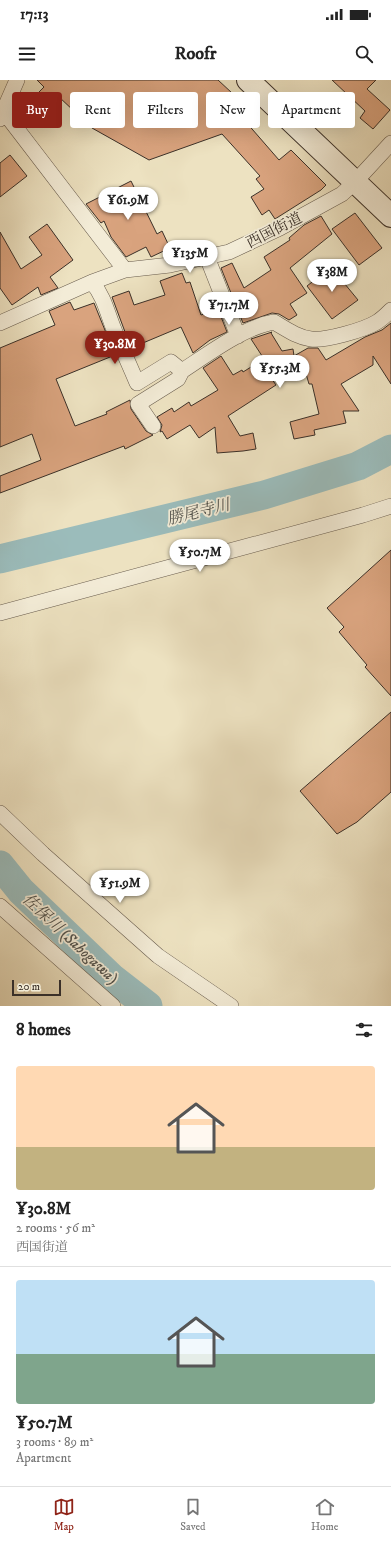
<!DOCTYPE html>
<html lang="en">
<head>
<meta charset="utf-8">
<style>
  body { margin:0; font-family:"IM FELL DW Pica","Noto Serif JP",serif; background:#f2f2f2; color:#222; height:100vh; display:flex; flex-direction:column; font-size:15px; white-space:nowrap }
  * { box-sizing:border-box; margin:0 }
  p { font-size:13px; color:#767676 }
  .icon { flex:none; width:22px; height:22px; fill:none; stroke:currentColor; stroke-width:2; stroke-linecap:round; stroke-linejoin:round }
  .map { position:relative; height:926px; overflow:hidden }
  .sheet { display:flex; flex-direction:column; background:#fff; flex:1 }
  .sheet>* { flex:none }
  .top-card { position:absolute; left:12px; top:12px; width:367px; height:36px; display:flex; gap:8px }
  .scale { position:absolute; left:12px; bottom:10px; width:49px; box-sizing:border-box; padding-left:4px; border:2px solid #3b3028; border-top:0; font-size:11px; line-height:14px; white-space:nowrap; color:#3b3028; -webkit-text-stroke:3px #f3ecd7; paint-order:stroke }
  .price { position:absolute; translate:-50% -34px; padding:0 9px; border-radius:14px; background:#fff; color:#222; font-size:13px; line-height:26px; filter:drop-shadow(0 1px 2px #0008) }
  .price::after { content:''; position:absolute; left:50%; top:24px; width:12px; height:9px; margin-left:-6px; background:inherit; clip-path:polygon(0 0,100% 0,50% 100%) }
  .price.current { background:#8f2418; color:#fff }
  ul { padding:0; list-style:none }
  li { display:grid; align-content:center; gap:8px; height:212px; padding:0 16px }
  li+li { border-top:1px solid #e0e0e0 }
  li span { display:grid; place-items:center; height:124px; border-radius:4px; color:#555 }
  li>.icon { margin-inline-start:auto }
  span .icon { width:72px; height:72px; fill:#fffc; stroke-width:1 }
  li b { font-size:17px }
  h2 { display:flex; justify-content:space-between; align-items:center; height:48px; padding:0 16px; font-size:17px }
  .pill { padding:0 14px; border-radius:4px; background:#fff; box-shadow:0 4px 16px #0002; font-size:14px; line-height:36px }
  .pill.current { background:#8f2418; color:#fff }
  .status { display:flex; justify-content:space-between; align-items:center; height:28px; padding:0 20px; background:#fff; direction:ltr }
  .status svg { height:11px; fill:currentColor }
  header { display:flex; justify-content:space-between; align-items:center; height:52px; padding:0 16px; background:#fff; font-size:18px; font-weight:700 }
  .tab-bar { display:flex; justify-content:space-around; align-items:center; height:56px; border-top:1px solid #e0e0e0; background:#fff; font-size:11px; color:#767676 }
  .tab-bar a { display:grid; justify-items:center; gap:2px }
  .tab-bar .current { color:#8f2418 }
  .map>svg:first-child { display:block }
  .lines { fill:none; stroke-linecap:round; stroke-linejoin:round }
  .river { stroke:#9bbcbb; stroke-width:29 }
  .building { fill:#d9a37e; stroke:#3b3028 }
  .street-casing { stroke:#685c4e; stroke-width:16 }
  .secondary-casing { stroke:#3b3028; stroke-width:24 }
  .street { stroke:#f3ecd7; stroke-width:15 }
  .secondary { stroke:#f3ecd7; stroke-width:22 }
  .labels { text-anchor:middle; stroke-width:3.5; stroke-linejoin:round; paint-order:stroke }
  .street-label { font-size:15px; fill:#3b3028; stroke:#f3ecd7 }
  .water-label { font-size:16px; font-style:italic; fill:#53534d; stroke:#f3ecd7 }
</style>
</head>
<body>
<div class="status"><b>17:13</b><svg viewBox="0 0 49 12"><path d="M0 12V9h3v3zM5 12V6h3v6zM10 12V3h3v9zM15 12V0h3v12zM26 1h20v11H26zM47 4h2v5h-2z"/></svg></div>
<header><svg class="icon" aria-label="menu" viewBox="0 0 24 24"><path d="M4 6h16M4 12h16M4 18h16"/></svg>Roofr<svg class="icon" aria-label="search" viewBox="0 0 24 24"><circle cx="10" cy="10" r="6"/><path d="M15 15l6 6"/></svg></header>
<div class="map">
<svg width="391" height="926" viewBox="0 0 391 926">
  <rect width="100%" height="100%" fill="#ede2c1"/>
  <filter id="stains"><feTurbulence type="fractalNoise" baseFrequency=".005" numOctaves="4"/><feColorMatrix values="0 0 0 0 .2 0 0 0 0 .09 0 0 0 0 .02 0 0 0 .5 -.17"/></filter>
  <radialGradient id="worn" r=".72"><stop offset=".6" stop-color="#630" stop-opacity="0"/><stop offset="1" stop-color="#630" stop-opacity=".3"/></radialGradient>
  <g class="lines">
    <!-- river -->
    <path class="river" d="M0,479L264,415L358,386L391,369
      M0,785L21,811L112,898L148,926"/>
  </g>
  <!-- building -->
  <path class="building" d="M37,0H218L246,26L239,34L279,80L291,70L326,105L321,110L275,139L269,130L262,135L251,117L264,109L256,99L260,96L222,54L149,80L92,48L58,16L45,28L34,17L44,7Z
    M332,0H376L367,9L390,30L373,49L360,38L365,31Z
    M10,75L27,96L0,117V83Z
    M131,101L157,154L162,151L170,168L151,177L146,167L126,177L111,157L104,141L101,143L86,124Z
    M355,133L382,168L359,185L332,149Z
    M321,136L332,154L290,188L307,213L290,224L297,235L289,240L279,234L272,233L243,243L221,188L232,183L244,208L271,190L264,177L290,160L289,158L304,145Z
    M47,144L73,180L50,197L58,208L41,215L38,207L12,225L0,208V152L21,189L42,175L29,157Z
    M331,187L358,220L332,239L307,206Z
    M182,193L186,203L190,202L201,235L218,229L227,252L210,260L193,273L181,247L131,268L112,217L129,211L134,225L165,215L160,201Z
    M70,222L74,230L94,223L115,275L56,299L75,346L107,334L106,332L130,320L131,329L146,351L153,355L125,369L124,366L0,413V396L41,380L32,354L0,367V268L55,245L49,231Z
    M391,243V304L373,276V285L341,304L359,331H343L346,343L314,350L315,355L294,359L290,342L319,334L312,304H309L304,287L269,295L276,305L228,336L240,356L253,353L256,369L243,371L217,373L215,347L199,358L190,345L167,359L162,351L160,352L162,345L157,337L172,328L174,332L189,322L191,326L218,310L203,288L221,276L233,295L242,290L243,292L264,279L251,259L272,252L271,253L282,271L293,269L294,276L308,268H318L326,280L365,257L382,250Z
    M391,470V616L365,587L367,585L339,552L344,547L327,528Z
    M391,632V712L357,742L337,754L300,711Z"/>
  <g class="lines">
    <!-- street casing -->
    <g class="street-casing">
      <path id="street" d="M4,32L125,190
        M0,39L17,0
        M207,177L238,256
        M92,202C105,218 107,233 115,252C122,269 130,286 137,303L171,282L182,291
        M0,243L92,202L125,190L170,185L229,172L280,148L342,114L356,101L391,63
        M153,346L138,324L178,299L182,291C208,274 244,247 274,242C286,249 297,257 311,259C325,261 364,250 377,242C382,239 387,234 391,230
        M0,533L363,435L391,426
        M0,733L43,774L158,876L231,926
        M0,826L113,926"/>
    </g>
    <!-- secondary casing -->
    <g class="secondary-casing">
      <path id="secondary" d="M248,0L391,136"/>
    </g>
    <!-- street -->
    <use href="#street" class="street"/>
    <!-- secondary -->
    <use href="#secondary" class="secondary"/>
  </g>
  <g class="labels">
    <!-- street labels -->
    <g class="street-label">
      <text transform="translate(274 150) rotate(-27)" y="5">西国街道</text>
    </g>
    <!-- water labels -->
    <g class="water-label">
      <text transform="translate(198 431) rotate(-14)" y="6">勝尾寺川</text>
      <text transform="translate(71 858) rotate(43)" y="6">佐保川 (Sahogawa)</text>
    </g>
  </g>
  <rect width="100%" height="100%" filter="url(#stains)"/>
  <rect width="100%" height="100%" fill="url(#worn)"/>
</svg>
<div class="scale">20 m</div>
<b class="price" style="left:128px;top:141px">¥61.9M</b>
<b class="price" style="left:190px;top:194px">¥135M</b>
<b class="price" style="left:332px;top:213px">¥38M</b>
<b class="price" style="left:229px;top:246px">¥71.7M</b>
<b class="price current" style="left:115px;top:285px">¥30.8M</b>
<b class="price" style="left:280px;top:309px">¥55.3M</b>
<b class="price" style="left:200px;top:493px">¥50.7M</b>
<b class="price" style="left:120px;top:824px">¥51.9M</b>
<div class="top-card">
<a class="pill current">Buy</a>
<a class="pill">Rent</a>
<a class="pill">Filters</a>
<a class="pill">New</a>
<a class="pill">Apartment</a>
</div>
</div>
<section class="sheet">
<h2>8 homes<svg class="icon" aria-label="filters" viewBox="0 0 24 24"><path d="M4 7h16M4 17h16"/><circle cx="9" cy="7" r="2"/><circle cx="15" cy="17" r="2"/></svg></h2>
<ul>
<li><span style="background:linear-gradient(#ffd9b3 65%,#c2b280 0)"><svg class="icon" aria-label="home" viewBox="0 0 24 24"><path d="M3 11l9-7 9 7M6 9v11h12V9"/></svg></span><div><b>¥30.8M</b><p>2 rooms · 56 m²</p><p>西国街道</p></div></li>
<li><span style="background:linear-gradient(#bfe0f5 60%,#7fa58c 0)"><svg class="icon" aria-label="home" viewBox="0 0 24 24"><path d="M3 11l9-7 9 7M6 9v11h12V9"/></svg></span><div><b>¥50.7M</b><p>3 rooms · 89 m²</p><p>Apartment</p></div></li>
</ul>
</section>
<nav class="tab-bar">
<a class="current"><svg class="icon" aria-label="map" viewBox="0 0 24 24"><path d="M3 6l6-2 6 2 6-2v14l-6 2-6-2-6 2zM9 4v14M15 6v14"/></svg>Map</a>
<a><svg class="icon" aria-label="saved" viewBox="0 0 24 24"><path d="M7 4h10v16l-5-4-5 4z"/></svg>Saved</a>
<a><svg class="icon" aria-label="home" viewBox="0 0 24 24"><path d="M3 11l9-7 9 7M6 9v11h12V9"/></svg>Home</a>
</nav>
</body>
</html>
